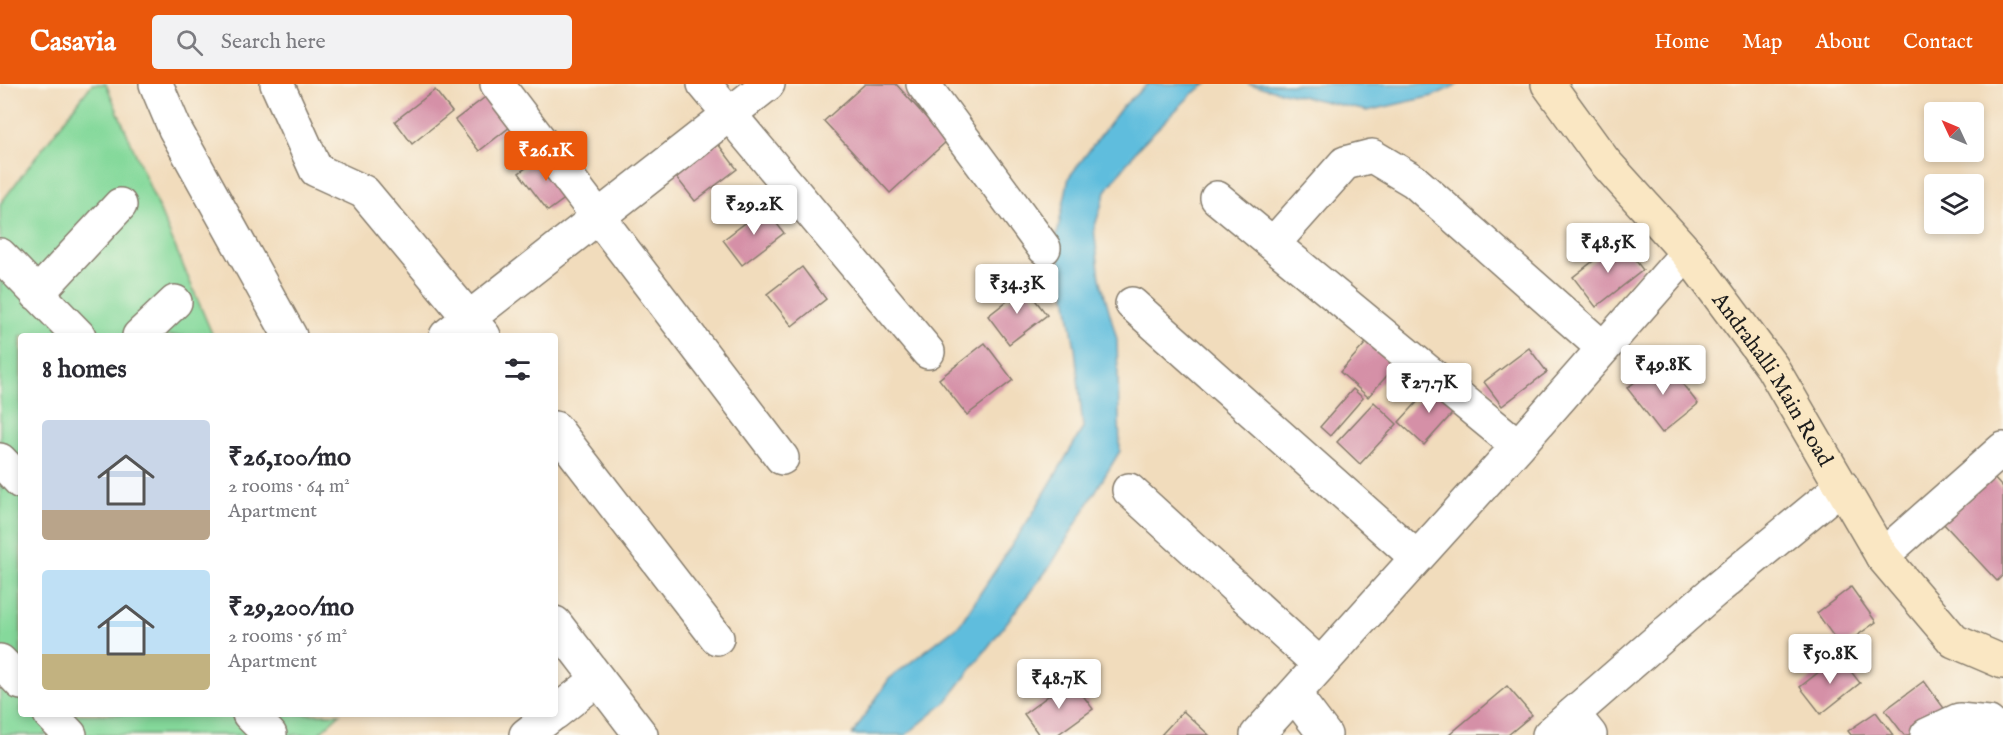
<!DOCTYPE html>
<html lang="en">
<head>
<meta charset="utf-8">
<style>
  body { margin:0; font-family:"IM FELL English",serif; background:#f2f2f3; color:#2b2b33; height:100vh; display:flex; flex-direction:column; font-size:22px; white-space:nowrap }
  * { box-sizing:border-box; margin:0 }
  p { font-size:20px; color:#7c7c81 }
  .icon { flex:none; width:33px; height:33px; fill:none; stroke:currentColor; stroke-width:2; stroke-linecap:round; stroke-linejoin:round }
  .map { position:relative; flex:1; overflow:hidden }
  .side { position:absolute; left:18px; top:249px; width:540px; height:384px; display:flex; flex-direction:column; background:#fff; border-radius:6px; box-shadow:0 3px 9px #0003 }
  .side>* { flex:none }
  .needle { width:39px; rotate:314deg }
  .fabs { position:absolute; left:1924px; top:18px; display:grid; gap:12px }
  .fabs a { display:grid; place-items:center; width:60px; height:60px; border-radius:6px; background:#fff; box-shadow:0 3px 9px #0003; font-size:30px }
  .price { position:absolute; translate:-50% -51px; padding:0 14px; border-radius:6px; background:#fff; color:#222; font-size:20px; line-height:39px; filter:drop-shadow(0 2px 3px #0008) }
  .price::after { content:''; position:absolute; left:50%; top:36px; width:18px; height:14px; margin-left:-9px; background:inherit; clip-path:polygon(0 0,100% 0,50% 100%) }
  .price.selected { background:#ea580c; color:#fff }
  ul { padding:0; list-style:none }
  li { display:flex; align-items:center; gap:18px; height:150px; padding:0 24px }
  li span { display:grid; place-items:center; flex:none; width:168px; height:120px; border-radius:6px; color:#555 }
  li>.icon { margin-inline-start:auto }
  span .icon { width:72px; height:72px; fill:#fffc; stroke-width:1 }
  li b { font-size:26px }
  h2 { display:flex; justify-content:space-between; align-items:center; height:72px; padding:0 24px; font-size:26px }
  header { display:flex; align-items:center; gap:36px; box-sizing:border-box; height:84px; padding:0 30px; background:#ea580c; color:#fff }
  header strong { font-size:28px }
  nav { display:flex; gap:33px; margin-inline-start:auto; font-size:21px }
  .search { width:420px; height:54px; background:#f2f2f3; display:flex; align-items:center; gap:15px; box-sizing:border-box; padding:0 21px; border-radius:6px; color:#7c7c81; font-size:22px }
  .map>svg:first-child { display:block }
  .green { fill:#85d99b; stroke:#507a5c; stroke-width:1.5 }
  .water { fill:#5fbddd; stroke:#3e6c7c; stroke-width:1.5 }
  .building { fill:#d590a7 }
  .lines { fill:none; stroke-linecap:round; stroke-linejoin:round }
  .street-casing { stroke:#867c6c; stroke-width:36 }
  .secondary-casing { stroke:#867c6c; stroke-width:36 }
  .street { stroke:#fff; stroke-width:33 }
  .secondary { stroke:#fae7c3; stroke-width:33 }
  .labels { text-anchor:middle; stroke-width:6; stroke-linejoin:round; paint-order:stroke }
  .street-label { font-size:22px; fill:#1c1c1c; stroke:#fbf7ec }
</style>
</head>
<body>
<header>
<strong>Casavia</strong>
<div class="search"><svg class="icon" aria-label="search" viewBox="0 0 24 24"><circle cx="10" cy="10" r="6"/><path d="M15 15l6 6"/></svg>Search here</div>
<nav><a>Home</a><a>Map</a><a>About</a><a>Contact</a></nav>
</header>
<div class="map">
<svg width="2003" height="651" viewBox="0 0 2003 651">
  <rect width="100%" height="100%" fill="#fbf7ec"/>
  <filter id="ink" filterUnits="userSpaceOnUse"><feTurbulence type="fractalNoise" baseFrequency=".0167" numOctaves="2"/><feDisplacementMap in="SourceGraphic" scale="12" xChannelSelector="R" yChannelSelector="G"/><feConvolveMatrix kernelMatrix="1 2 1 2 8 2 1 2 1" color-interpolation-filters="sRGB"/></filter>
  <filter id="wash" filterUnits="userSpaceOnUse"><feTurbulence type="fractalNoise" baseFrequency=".008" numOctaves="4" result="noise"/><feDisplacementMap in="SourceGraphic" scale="24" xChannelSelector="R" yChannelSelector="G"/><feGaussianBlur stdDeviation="1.35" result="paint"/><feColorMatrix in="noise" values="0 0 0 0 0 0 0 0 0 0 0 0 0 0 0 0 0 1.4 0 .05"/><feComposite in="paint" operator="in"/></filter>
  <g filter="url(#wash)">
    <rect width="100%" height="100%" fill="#f1dcbc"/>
    <!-- green -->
    <path class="green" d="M92,0H106L213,252H21V630H340L317,651H0V120Z"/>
    <!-- water -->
    <path class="water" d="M1148,0H1207L1193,9L1139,63L1106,107L1094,145L1100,194L1117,255L1120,367L1051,481L945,619L906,651H852L889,595L960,540L1033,429L1083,344L1075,264L1056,155L1069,93L1122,23Z
      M1247,0H1459L1433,12L1367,27Z"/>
    <g id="blocks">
      <!-- building -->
      <path class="building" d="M865,0H896L947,57L890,109L824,37Z
        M435,6L452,28L412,60L395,37Z
        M492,8L515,39L479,67L455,36Z
        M715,56L737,85L695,117L673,89Z
        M545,70L574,108L548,127L519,89Z
        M765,124L784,149L742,181L723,156Z
        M1620,156L1643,186L1596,223L1573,193Z
        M802,183L826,215L792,242L767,210Z
        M1025,203L1047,231L1009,260L988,232Z
        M1373,251L1401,276L1368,313L1340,288Z
        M985,259L1013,296L967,331L939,295Z
        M1529,264L1547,288L1502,322L1484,298Z
        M1664,276L1698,320L1662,349L1627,304Z
        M1434,300L1459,322L1424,361L1399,338Z
        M1353,305L1363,314L1330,352L1320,343Z
        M1374,318L1397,340L1360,380L1337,358Z
        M1992,392L2003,404V491L1997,497L1942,438Z
        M1851,503L1876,538L1841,563L1817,529Z
        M1839,572L1860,599L1821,630L1800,603Z
        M1071,595L1093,625L1057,651H1039L1024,630Z
        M1924,597L1946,627L1913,651H1904L1885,626Z
        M1507,602L1532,631L1508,651H1449Z
        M1183,627L1209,651H1161Z
        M1876,628L1893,651H1851L1848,647Z"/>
    </g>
  </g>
  <g filter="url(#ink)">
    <use href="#blocks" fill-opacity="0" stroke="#867c6c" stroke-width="1.5"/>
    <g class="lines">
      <!-- street casing -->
      <g class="street-casing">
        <path id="street" d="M156,0L175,45L290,252
          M277,0L316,86L364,108L484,252
          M497,0L782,374
          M704,0L928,268
          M923,0L1044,164
          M1217,114L1518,362
          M1273,160L1345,79L1372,72L1414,97L1603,264
          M0,171L79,252
          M37,210L120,121
          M1132,220L1417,474
          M139,252L175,218
          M446,252L768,0
          M555,344L717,554
          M0,376L21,398
          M1129,406L1320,581
          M1882,472L2003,365
          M555,539L641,651
          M0,577L21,599
          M1294,610L1325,651
          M555,629L598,595
          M50,630L70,651
          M249,630L270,651
          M1573,630L1590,651
          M526,651L553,630
          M1257,651L1518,362L1687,169
          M1549,651L1713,508L1842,402
          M1927,651L1959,636L1989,639L2001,651"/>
      </g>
      <!-- secondary casing -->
      <g class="secondary-casing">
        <g id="secondary">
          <path id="s1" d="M1548,0L1604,77L1687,169L1772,283L1882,472L1954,557L2003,578"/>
        </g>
      </g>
      <!-- street -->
      <use href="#street" class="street"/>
      <!-- secondary -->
      <use href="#secondary" class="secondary"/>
    </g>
  </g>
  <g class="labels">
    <!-- street labels -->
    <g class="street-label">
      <text dy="8" stroke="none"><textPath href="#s1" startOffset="372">Andrahalli Main Road</textPath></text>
    </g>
  </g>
</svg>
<div class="fabs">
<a><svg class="needle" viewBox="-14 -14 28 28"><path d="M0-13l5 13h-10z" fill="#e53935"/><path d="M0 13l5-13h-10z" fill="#7c7c81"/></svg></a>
<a><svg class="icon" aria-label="layers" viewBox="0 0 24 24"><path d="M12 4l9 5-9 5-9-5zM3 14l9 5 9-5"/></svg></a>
</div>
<b class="price selected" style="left:546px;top:98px">₹26.1K</b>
<b class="price" style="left:754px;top:152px">₹29.2K</b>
<b class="price" style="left:1608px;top:190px">₹48.5K</b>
<b class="price" style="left:1017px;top:231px">₹34.3K</b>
<b class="price" style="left:1663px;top:312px">₹49.8K</b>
<b class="price" style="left:1429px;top:330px">₹27.7K</b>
<b class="price" style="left:1830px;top:601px">₹50.8K</b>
<b class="price" style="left:1059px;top:626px">₹48.7K</b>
<section class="side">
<h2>8 homes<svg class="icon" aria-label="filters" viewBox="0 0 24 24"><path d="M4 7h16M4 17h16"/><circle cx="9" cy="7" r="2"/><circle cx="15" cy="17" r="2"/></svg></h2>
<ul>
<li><span style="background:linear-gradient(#c9d6e8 75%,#b9a48a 0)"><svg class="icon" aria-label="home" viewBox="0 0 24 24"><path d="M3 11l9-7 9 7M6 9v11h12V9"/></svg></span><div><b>₹26,100/mo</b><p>2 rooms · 64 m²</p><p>Apartment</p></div></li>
<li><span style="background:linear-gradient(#bfe0f5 70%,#c2b280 0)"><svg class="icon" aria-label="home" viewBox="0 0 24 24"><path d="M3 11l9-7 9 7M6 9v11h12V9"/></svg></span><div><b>₹29,200/mo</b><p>2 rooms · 56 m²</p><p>Apartment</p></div></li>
</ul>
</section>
</div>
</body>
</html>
